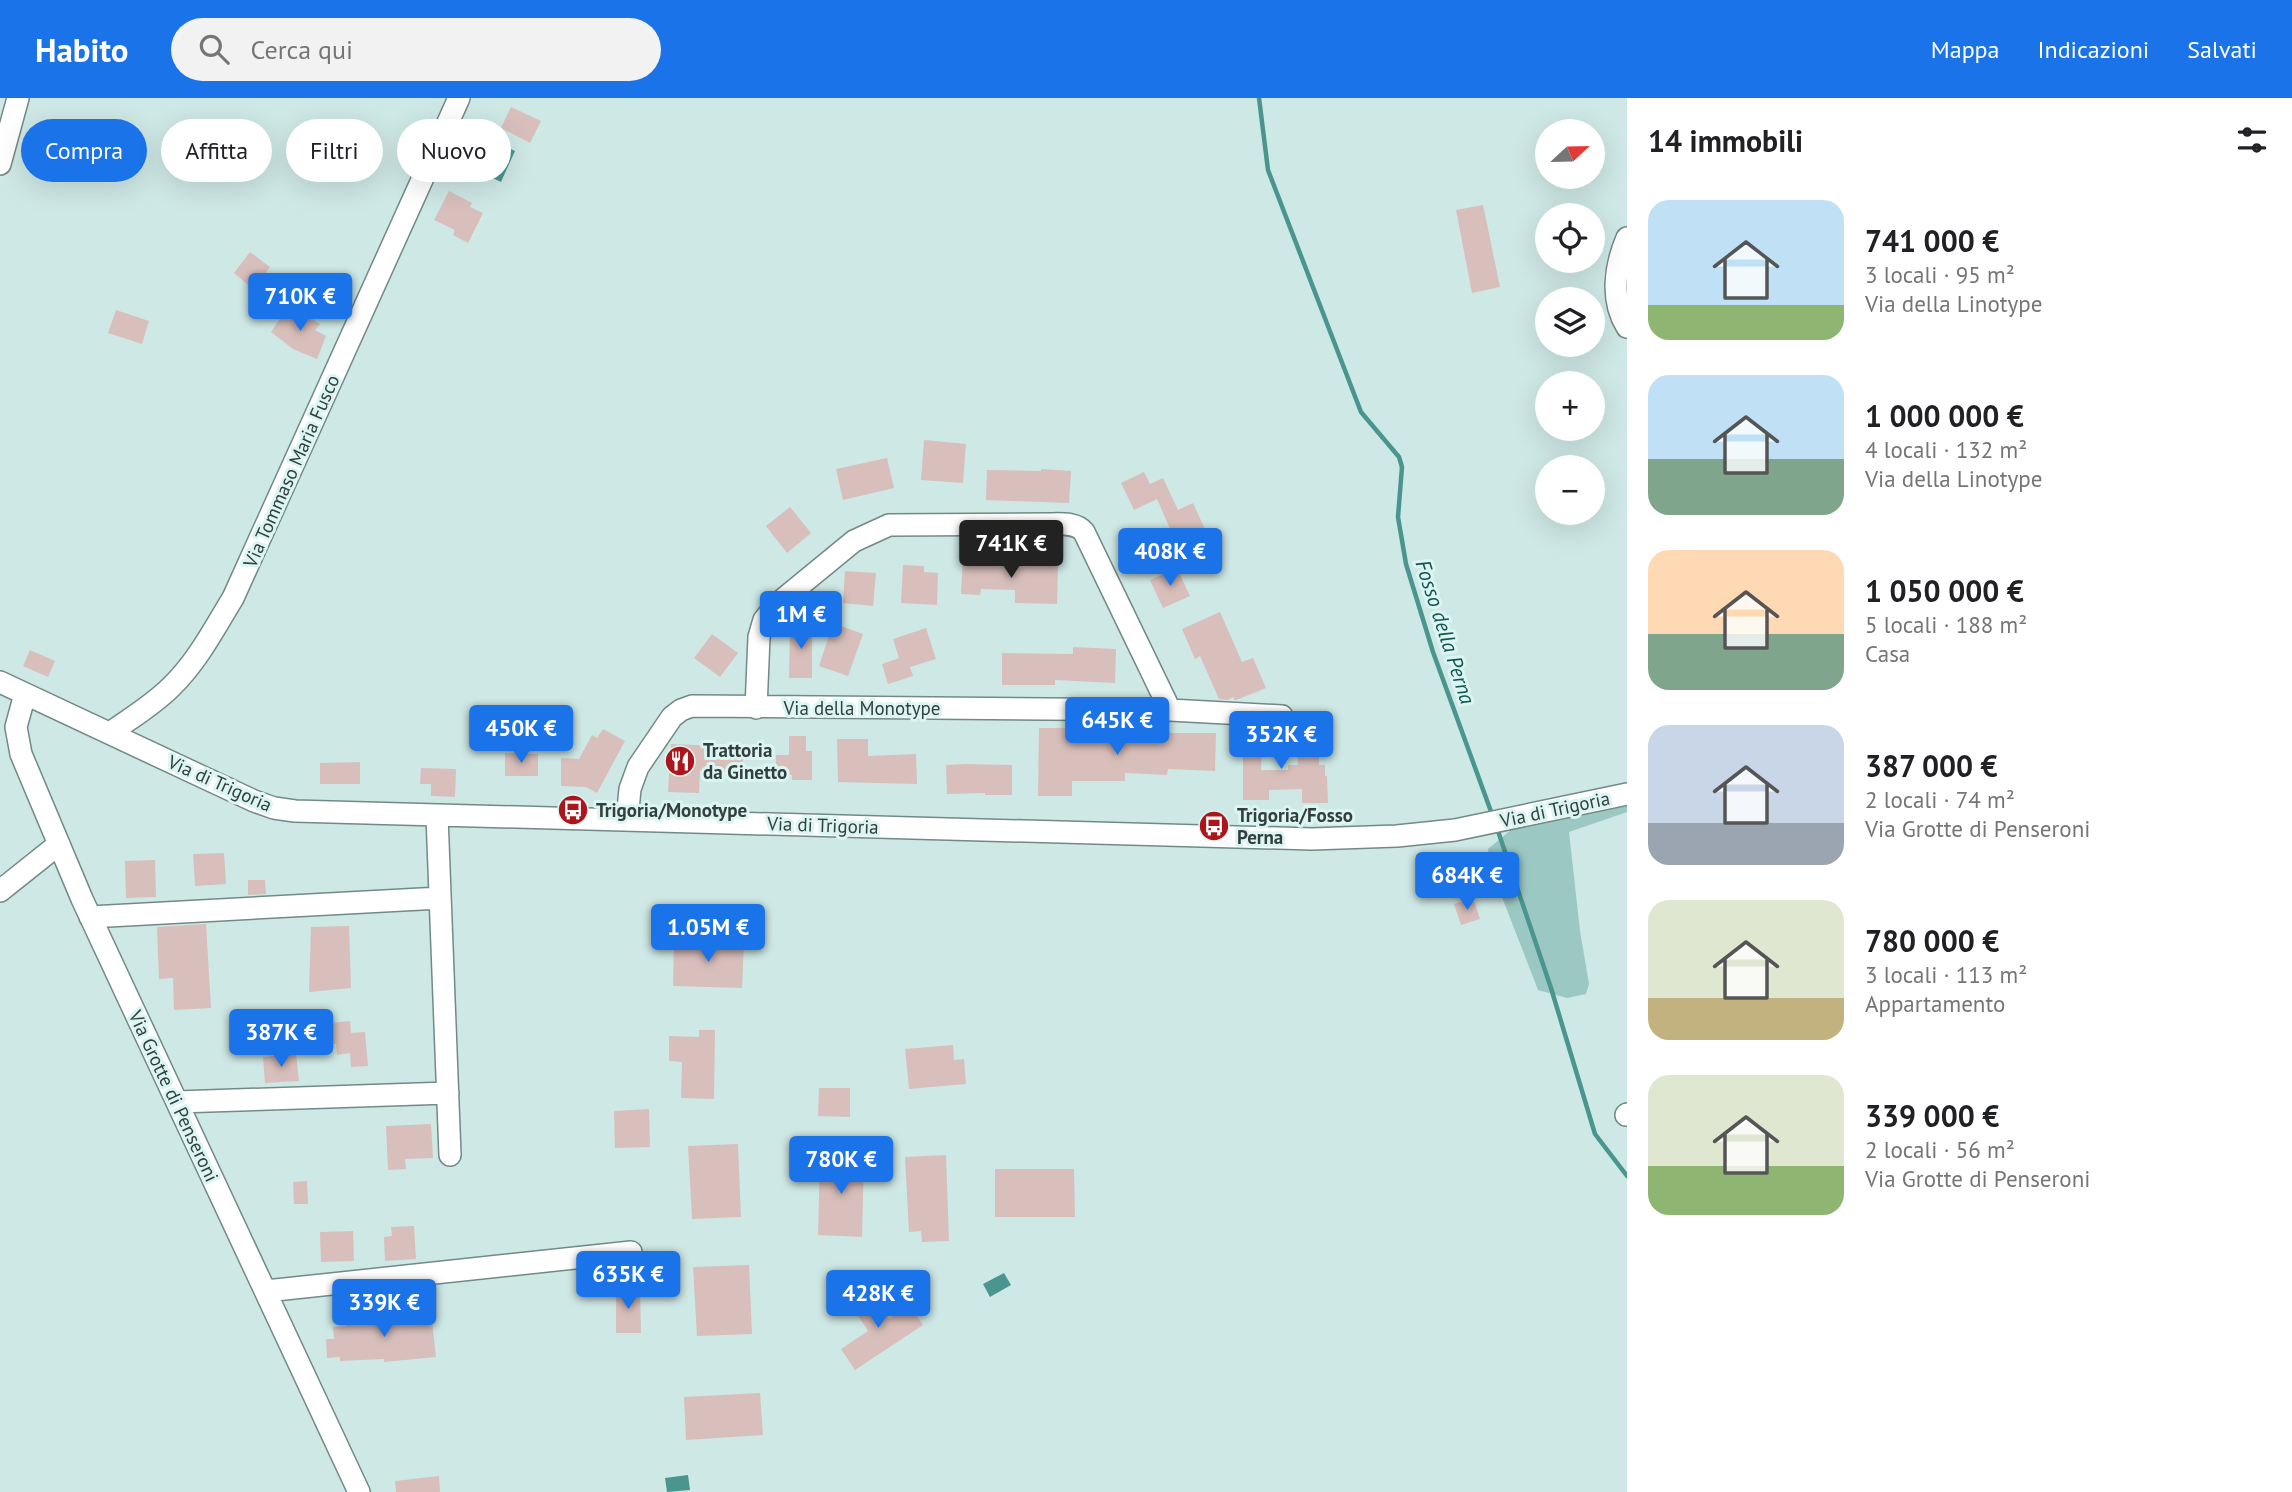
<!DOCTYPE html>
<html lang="it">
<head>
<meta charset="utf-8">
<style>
  body { margin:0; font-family:"PT Sans",sans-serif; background:#f2f2f2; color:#202124; height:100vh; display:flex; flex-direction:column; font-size:26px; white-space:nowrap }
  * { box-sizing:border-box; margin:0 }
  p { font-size:23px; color:#757577 }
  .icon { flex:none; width:38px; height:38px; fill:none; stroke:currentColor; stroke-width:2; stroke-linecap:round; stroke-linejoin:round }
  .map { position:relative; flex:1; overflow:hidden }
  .sheet { display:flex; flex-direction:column; background:#fff; width:665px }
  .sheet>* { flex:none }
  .banner { position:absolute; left:21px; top:21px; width:665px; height:63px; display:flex; gap:14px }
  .needle { width:46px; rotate:68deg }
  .fabs { position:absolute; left:1535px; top:21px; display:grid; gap:14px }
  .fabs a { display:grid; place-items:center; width:70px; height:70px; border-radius:50%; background:#fff; box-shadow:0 7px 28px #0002; font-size:35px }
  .price { position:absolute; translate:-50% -60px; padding:0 16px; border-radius:7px; background:#1a73e8; color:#fff; font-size:23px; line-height:46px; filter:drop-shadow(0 2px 4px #0008) }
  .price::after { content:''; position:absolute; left:50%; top:42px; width:21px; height:16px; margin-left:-10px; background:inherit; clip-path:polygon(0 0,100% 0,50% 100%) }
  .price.current { background:#222; color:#fff }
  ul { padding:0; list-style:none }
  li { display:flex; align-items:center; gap:21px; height:175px; padding:0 21px }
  li span { display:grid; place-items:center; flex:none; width:196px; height:140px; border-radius:21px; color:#555 }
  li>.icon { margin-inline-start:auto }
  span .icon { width:84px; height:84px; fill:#fffc; stroke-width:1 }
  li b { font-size:30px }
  h2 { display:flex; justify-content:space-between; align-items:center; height:84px; padding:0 21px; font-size:30px }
  .pill { padding:0 24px; border-radius:32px; background:#fff; box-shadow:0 7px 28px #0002; font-size:24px; line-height:63px }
  .pill.current { background:#1a73e8; color:#fff }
  header { display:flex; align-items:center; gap:42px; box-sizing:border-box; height:98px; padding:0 35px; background:#1a73e8; color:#fff }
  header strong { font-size:33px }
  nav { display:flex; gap:38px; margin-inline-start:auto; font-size:24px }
  .search { width:490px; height:63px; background:#f2f2f2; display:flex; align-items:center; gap:18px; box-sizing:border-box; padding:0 24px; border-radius:38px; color:#757577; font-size:26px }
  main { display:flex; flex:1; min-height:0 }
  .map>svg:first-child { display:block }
  .green { fill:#9cc8c3 }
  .water { fill:#4a968f }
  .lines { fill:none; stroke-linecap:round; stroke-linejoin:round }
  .stream { stroke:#4a968f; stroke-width:4.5 }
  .building { fill:#d8bfbc }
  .minor-casing { stroke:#728a87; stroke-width:24 }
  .minor { stroke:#fff; stroke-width:21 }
  .labels { text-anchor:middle; stroke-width:6; stroke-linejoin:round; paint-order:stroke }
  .street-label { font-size:19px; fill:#343f3d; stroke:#dbf6f2 }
  .poi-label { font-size:19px; font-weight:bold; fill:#343f3d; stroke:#dbf6f2; text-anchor:start }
  .water-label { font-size:21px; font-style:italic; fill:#11534e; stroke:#dbf6f2 }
</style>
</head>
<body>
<header>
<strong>Habito</strong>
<div class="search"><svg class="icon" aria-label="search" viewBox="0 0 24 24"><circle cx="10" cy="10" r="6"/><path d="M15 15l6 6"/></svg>Cerca qui</div>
<nav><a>Mappa</a><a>Indicazioni</a><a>Salvati</a></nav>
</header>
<main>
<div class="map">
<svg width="1627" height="1394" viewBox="0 0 1627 1394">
  <rect width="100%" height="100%" fill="#cee8e5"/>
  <!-- green -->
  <path class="green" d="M1627,705V714L1569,734L1580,833L1589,886L1586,896L1567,900L1538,892L1490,768L1488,751L1512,731Z"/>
  <!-- water -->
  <path class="water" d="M502,47L515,53L501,84L488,78Z
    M1004,1175L1011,1187L990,1199L983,1186Z
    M688,1377L690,1392L667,1394L665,1380Z"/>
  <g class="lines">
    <!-- stream -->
    <path class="stream" d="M1259,0L1268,72L1361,314L1399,359L1402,369L1398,419L1406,466L1433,554L1493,719
      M1497,730L1551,890L1595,1036L1627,1078"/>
  </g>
  <!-- building -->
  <path class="building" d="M511,9L541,23L530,45L501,30Z
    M449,93L472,105L470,109L483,115L468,145L453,137L455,132L434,122Z
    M1483,107L1500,189L1472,195L1456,112Z
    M250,154L270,169L253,191L234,175Z
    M289,207L320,226L315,232L326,238L317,261L293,251L271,234Z
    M116,212L149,223L142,246L108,235Z
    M924,342L966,346L963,385L921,382Z
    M887,360L894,390L843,402L836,371Z
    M1041,371L1071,373L1069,405L986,402L987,372L1041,373Z
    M1144,374L1150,386L1163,380L1178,412L1193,405L1207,436L1178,449L1157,401L1134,412L1121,385Z
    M790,409L811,435L787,455L766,428Z
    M963,458L984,459L983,463L995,464L994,466L1058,468L1057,506L1015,505V492L981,491L980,497L961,496Z
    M903,467L924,468V474L938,475L937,507L901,505Z
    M1177,470L1190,498L1163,510L1150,482Z
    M845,473L876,475L873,508L843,505Z
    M1220,514L1242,564L1253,560L1266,590L1236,602H1234V599L1227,602L1219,601L1200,558L1195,561L1182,531Z
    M790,525L812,526V580H789Z
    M833,525L863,536L848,578L819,568Z
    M926,530L936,561L910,569L913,578L888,586L882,566L899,560L893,541Z
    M712,536L738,555L720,579L694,560Z
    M1073,549L1116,551L1115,585L1055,582V587H1002V555L1073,556Z
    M30,552L55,563L48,579L23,568Z
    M1233,629L1251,630V635H1262L1261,672H1288V667H1298L1297,644H1313V655H1319V667H1325V678H1327L1328,705H1302V691L1269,692V702H1243V650H1239V644H1232Z
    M1039,630H1073V643H1098V635H1216L1215,673L1168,671L1167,677L1125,675V683H1072V698H1038Z
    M603,631L625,643L597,695L586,689L561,688V660L579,661L592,637L597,640Z
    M789,638H806V653H812V682H792V677H776V657H789Z
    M837,641H868V658L916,656L917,686L838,684Z
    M671,646L744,649L742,676L700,673L699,695L668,694Z
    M505,655L538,656V678H505Z
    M360,664V686H320V665Z
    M966,666L1012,667V697H985V695L947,696L946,667Z
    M421,670L456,671L455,699L431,698V686H420Z
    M224,755L226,786L195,788L193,756Z
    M155,762L156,799L126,800L125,763Z
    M248,782H265L266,796L248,797Z
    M1473,800L1480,821L1461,827L1454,806Z
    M206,826L211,910L174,912L173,880L159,881L157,829Z
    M349,828L351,890L309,894L311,829Z
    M674,841L744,844L742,890L673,888Z
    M350,923L351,935L365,934L368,968L351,969L350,955L337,957L336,946L322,947L320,926Z
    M699,932H715L714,1001L681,1000L682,964L669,963V938L699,939Z
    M953,947L954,962L964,961L966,986L909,991L905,951Z
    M296,956L299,983L265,985L263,959Z
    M819,990H850V1019L818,1018Z
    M649,1011L650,1049L615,1050L614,1013Z
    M431,1026L433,1060L405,1061L406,1071L388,1072L386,1028Z
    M738,1046L741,1119L692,1121L688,1048Z
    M946,1057L949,1143L922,1144L921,1133L909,1134L905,1059Z
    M820,1058L864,1059L862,1139L818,1137Z
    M995,1071H1074L1075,1119H995Z
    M307,1083L308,1106H294L293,1084Z
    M414,1128L416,1161L385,1163L384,1139L392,1138L391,1129Z
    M353,1133L354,1163L321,1164L320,1134Z
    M749,1167L752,1236L697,1238L693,1169Z
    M616,1191H640L641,1235H616Z
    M871,1193L889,1221L910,1207L923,1227L855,1272L841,1251L868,1233L851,1207Z
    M431,1214L436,1259L384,1264V1261L340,1263V1259L327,1260L326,1241H334L333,1229L346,1228L345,1223L380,1221V1219Z
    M760,1295L763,1337L686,1342L684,1299Z
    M439,1378L440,1394H396L395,1383Z"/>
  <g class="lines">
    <!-- minor casing -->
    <g class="minor-casing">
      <path id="minor" d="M0,66L18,0
        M1627,140C1615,168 1610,202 1627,229
        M0,584L254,703L274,710L295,713L1312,741L1397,738L1455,732L1627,696
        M25,596L16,629L21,656L82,801L359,1394
        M756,610L759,539L764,522L776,507L854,443L889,427L1047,426C1060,426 1076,424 1084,434L1170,612
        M110,635C131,620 153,607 171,589C197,564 214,531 233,500L459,0
        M437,718L450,1057
        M627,722L630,691L638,669L672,619L681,612L692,608L1170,612L1282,618
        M0,793L59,746
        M90,819L440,800
        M177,1004L448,995
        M1626,1017L1627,1016
        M266,1193L631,1154"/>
    </g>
    <!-- minor -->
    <use href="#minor" class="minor"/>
  </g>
  <!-- icons -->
  <defs>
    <g id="restaurant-disc" transform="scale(1.575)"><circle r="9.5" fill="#aa161b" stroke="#dbf6f2"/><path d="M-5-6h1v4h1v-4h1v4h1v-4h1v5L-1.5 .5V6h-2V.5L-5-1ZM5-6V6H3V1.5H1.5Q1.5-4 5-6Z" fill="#fff"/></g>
    <g id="bus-disc" transform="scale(1.575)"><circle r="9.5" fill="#aa161b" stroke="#dbf6f2"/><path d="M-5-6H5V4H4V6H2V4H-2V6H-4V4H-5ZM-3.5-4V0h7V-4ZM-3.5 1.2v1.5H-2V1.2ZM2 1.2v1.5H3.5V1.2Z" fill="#fff"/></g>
  </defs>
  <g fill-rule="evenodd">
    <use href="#restaurant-disc" x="680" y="663"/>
    <use href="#bus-disc" x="573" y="712"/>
    <use href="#bus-disc" x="1214" y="728"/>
  </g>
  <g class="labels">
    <!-- street labels -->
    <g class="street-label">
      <text transform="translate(291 373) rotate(-66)" y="7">Via Tommaso Maria Fusco</text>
      <text x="862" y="617">Via della Monotype</text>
      <text transform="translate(220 685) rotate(24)" y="7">Via di Trigoria</text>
      <text transform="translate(1555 711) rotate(-12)" y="7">Via di Trigoria</text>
      <text transform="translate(823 727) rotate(2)" y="7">Via di Trigoria</text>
      <text transform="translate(174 998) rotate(65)" y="7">Via Grotte di Penseroni</text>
    </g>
    <!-- poi labels -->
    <g class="poi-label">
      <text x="703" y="659">Trattoria<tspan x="703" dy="22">da Ginetto</tspan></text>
      <text x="596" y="719">Trigoria/Monotype</text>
      <text x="1237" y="724">Trigoria/Fosso<tspan x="1237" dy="22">Perna</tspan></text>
    </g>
    <!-- water labels -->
    <g class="water-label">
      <text transform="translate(1445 534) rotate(72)" y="7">Fosso della Perna</text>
    </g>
  </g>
</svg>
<div class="fabs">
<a><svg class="needle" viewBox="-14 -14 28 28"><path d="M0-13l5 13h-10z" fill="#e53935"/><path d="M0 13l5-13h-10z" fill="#757577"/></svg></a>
<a><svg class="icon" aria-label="locate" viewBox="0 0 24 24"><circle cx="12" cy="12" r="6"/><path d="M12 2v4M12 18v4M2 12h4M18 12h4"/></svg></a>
<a><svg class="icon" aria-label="layers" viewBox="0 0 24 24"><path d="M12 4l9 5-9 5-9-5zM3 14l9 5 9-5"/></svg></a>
<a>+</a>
<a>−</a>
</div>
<b class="price" style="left:300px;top:235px">710K €</b>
<b class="price current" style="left:1011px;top:482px">741K €</b>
<b class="price" style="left:1170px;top:490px">408K €</b>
<b class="price" style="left:801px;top:553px">1M €</b>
<b class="price" style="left:1117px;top:659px">645K €</b>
<b class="price" style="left:521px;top:667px">450K €</b>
<b class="price" style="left:1281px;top:673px">352K €</b>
<b class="price" style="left:1467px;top:814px">684K €</b>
<b class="price" style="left:708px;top:866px">1.05M €</b>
<b class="price" style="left:281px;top:971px">387K €</b>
<b class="price" style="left:841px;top:1098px">780K €</b>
<b class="price" style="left:628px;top:1213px">635K €</b>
<b class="price" style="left:878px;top:1232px">428K €</b>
<b class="price" style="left:384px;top:1241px">339K €</b>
<div class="banner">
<a class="pill current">Compra</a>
<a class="pill">Affitta</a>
<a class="pill">Filtri</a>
<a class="pill">Nuovo</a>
</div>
</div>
<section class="sheet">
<h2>14 immobili<svg class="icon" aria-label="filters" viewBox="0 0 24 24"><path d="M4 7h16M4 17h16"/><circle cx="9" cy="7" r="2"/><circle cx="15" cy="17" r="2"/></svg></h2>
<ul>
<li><span style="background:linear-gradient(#bfe0f5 75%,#8fb573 0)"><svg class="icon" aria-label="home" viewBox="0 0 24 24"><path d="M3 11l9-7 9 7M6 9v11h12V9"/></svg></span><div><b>741 000 €</b><p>3 locali · 95 m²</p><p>Via della Linotype</p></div></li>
<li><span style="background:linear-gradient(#bfe0f5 60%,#7fa58c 0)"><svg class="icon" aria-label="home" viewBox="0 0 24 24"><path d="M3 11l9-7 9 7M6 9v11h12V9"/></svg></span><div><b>1 000 000 €</b><p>4 locali · 132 m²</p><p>Via della Linotype</p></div></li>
<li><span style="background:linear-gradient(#ffd9b3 60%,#7fa58c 0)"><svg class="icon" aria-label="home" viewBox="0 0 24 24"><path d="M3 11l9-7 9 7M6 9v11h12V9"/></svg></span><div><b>1 050 000 €</b><p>5 locali · 188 m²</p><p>Casa</p></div></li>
<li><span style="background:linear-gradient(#c9d6e8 70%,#9aa5b1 0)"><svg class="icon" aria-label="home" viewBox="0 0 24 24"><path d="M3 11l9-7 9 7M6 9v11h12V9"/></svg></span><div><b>387 000 €</b><p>2 locali · 74 m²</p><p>Via Grotte di Penseroni</p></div></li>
<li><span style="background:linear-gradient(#dfe7d0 70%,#c2b280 0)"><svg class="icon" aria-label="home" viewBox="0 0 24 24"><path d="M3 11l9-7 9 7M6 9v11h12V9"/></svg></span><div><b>780 000 €</b><p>3 locali · 113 m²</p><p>Appartamento</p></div></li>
<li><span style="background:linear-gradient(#dfe7d0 65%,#8fb573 0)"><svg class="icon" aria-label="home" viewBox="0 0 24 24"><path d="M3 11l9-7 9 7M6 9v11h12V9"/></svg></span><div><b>339 000 €</b><p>2 locali · 56 m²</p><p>Via Grotte di Penseroni</p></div></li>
</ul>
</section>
</main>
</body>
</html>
